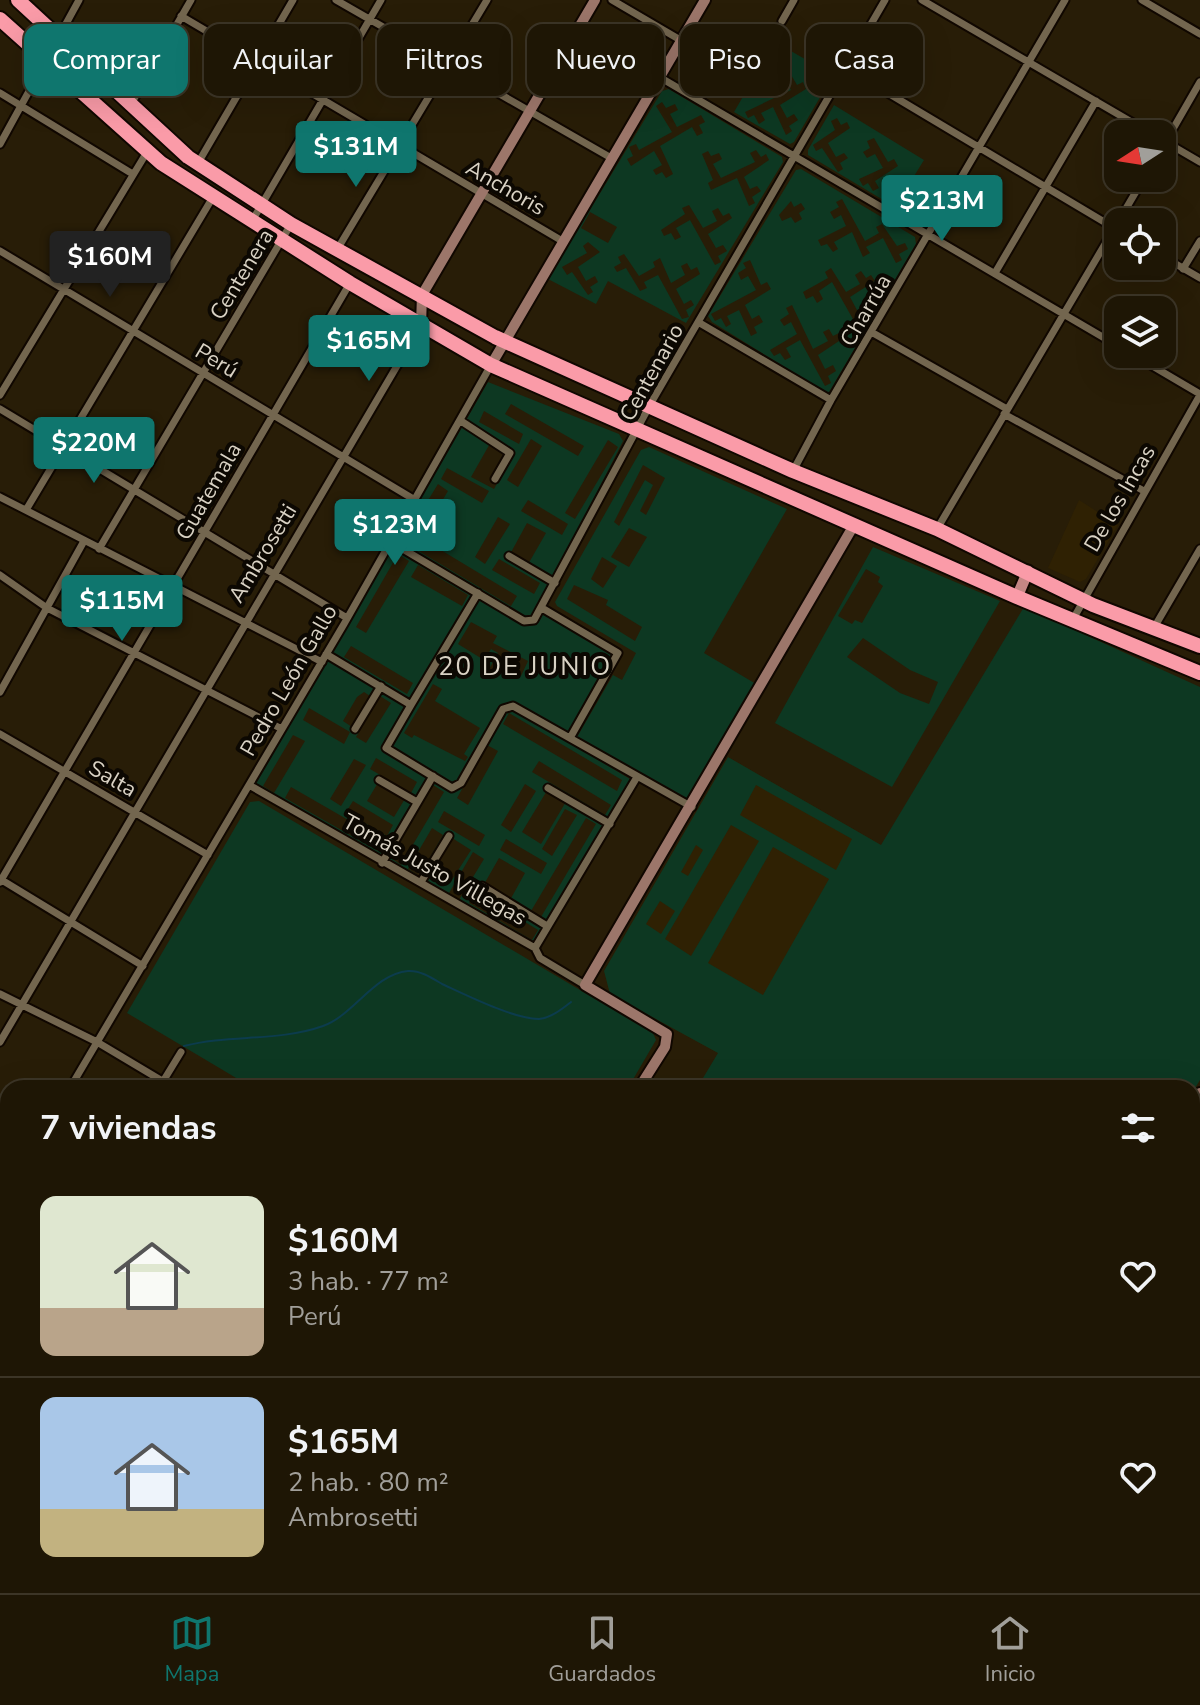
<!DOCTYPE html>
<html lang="es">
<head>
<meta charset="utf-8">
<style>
  body { margin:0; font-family:"Nunito Sans",sans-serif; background:#2b2313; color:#f1f3f6; height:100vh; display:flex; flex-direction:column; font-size:30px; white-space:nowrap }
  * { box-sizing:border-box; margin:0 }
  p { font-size:26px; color:#a19f9a }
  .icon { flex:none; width:44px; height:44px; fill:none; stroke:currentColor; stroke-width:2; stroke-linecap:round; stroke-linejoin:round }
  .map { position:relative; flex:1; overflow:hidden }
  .panel { position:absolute; left:0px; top:1080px; width:1200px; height:514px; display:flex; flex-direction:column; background:#1e1605; border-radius:24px 24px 0 0; box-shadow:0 8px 32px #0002,0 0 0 2px #3c3527 }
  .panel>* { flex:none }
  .banner { position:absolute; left:24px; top:24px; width:1152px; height:72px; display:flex; gap:16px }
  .needle { width:52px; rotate:258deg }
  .controls { position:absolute; left:1104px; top:120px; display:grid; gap:16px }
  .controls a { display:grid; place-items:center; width:72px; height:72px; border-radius:16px; background:#1e1605; box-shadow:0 8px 32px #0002,0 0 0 2px #3c3527; font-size:40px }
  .price { position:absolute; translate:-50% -68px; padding:0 18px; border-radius:8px; background:#0f766e; color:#fff; font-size:26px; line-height:52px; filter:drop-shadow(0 2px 4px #0008) }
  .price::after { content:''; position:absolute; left:50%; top:48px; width:24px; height:18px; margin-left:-12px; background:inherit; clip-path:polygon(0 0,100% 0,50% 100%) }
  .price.active { background:#222; color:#fff }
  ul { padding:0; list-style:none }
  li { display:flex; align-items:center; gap:24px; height:200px; padding:0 40px }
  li+li { border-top:2px solid #3c3527 }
  li span { display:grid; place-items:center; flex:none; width:224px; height:160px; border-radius:16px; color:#555 }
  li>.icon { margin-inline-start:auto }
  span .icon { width:96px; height:96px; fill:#fffc; stroke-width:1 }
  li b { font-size:34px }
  h2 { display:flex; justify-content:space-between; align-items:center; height:96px; padding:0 40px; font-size:34px }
  .tag { padding:0 28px; border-radius:16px; background:#1e1605; box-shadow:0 8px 32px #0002,0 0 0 2px #3c3527; font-size:28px; line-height:72px }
  .tag.active { background:#0f766e; color:#fff }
  .tabs { display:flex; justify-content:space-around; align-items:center; height:112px; border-top:2px solid #3c3527; background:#1e1605; font-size:22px; color:#a19f9a }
  .tabs a { display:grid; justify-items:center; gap:4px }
  .tabs .active { color:#0f766e }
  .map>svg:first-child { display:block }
  .built { fill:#2f2103 }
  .green { fill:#0d3822; fill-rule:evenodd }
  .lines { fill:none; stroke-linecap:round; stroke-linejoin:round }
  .stream { stroke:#0c3c4d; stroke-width:2 }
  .street-casing { stroke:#100700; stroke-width:11 }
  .secondary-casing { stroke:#100700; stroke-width:14 }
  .primary-casing { stroke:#100700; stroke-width:15 }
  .highway-casing { stroke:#100700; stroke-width:18 }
  .street { stroke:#73664f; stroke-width:7 }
  .secondary { stroke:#9c766a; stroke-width:10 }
  .primary { stroke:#c48684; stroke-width:11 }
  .highway { stroke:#fa9ba8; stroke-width:14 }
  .labels { text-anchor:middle; stroke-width:8; stroke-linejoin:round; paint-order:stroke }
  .street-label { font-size:22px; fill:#d9d2c4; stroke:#0c0802 }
  .quarter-label { font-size:26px; letter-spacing:2px; fill:#d9d2c4; stroke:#0c0802 }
</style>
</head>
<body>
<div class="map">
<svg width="1200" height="1593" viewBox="0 0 1200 1593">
  <rect width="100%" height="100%" fill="#281d07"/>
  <!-- built -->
  <path class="built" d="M1079,500L1118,525L1086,579L1080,582L1048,568Z
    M728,757L881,845L751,1071L610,994L604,971Z
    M1192,1404H1200V1434L1192,1435Z"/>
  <!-- green -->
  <path class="green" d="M775,42L833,75L794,142L790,144L734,112ZM783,61L797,85L803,82L806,89L780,105L787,118L794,114L798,120L789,126L792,131L786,135L773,107L761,113L765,120L759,124L754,115L748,118L745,112L791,90L784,76L775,80L772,75L779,71L776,65Z
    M669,89L782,157L783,162L686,323L608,281L596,304L548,279L662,91ZM662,102L666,108L675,104L678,110L670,114L677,127L701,115L705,122L699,125L703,133L697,136L692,127L660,146L673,174L666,178L662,172L656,175L653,170L662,165L654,151L631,166L627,159L633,156L629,147L636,144L639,150L672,132L656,106ZM756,150L761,157L766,154L769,160L744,177L750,189L757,186L761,191L752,197L755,203L749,206L737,178L711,190L708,183L713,180L702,154L708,151L711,156L719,153L722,159L713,164L721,178L755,162L750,153ZM689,205L703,228L717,221L712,211L718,208L723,216L729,213L732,218L708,234L716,248L723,245L727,251L718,256L721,262L715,265L690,220L676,228L681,237L675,240L671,233L664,236L661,230L685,214L682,208ZM590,212L617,227L608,243L581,228ZM588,242L600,252L578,267L586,281L595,276L598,282L590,287L593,292L588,295L572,272L567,275L562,267L587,253L583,246ZM624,254L639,276L655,267L653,262L660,258L671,283L685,275L681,266L687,263L691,270L697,267L700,274L676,289L684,304L691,300L694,305L686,310L689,317L682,319L658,275L644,282L647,288L640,291L626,268L617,272L614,267L621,263L618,257Z
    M834,105L924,160L895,207L808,155V150ZM837,118L841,125L847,122L850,128L828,143L836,157L844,153L848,158L840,163L843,169L838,172L822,148L816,151L813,145L835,130L831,121ZM874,138L888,162L894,159L898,166L875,181L879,188L873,191L868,183L863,186L859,179L883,168L875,154L867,158L863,152L870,148L867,141Z
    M801,169L915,237L916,244L828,394L712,322L708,316L796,170ZM842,199L865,241L879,233L876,227L882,224L897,246L905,243L908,249L899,254L902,260L896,263L883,238L866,247L870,253L863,257L852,232L834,242L838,249L833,252L827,244L821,246L818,240L846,226L841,215L834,219L830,212L839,207L836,202ZM791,201L794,207L801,203L805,209L799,213L802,219L795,223L791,217L782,221L779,215ZM750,260L761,285L767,282L771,289L745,305L752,319L759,315L763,322L754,327L757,333L751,336L739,310L727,316L731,324L726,327L721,318L715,321L711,314L756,290L748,276L741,280L738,273L746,268L743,263ZM831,268L846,292L860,284L855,275L861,271L866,278L871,275L875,281L850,297L858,312L865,308L869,314L860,319L864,325L858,328L832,282L819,291L823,299L817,303L813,296L806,299L803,292L828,278L825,272ZM792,305L813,349L828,341L823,332L829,329L833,336L839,333L842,339L818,355L825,369L833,365L836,371L828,376L831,383L825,386L800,340L786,348L791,357L785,360L780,353L774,356L770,350L797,334L791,322L784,326L780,320L789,314L786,308Z
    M488,382L619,434L623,441L538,608L614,654L565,740L630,779L533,944L255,785ZM511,404L584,446L578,456L505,414ZM484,411L523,434L519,444L479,422ZM531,439L542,446L518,487L507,480ZM492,440L508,449L512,456L494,489L471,477ZM608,440L618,447L575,519L565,513ZM447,468L489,491L482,503L441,479ZM438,484L448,491L424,531L413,525ZM528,500L568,524L562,535L521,511ZM498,517L510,524L485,564L475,557ZM527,523L546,533L527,566L509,556ZM411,532L517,596L511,606L405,543ZM398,554L409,561L366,633L356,627ZM499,559L540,583L534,594L492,570ZM418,565L468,595L462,606L411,577ZM471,622L497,636L493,643L528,661L521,676L500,664L494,674L488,671L498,653L491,649L484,660L458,644ZM351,646L413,683L407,694L344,657ZM433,684L442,689L435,701L480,728L464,754L468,757L465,761L414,735L412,738L404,733ZM364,692L373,698L355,729L343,721L357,697ZM380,696L391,703L366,743L356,737ZM309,708L350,732L344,744L303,720ZM509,713L622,780L617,791L503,724ZM293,735L305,741L274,793L263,786ZM487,745L498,751L468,805L457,798ZM376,758L417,782L411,793L370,769ZM354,759L366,765L341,806L330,799ZM539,761L611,805L605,815L532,772ZM379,781L406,797L394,817L367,801ZM525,784L536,791L511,832L501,825ZM433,785L444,792L401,865L391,858ZM291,787L383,840L378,851L285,798ZM548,789L567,800L541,844L522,832ZM353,801L393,825L387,836L346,812ZM565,809L577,815L552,856L542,849ZM444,811L485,835L479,846L438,822ZM586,818L596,824L541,917L531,911ZM432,828L443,835L419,876L408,869ZM449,836L471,850L450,883L428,869ZM506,839L547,863L541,874L500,850ZM473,852L484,859L459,900L449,893ZM499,858L525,873L509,902L483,886ZM476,892L538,930L532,940L469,903Z
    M649,447L787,509L704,653L756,684L687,800L577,737L613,675L622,680L636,653L557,606L555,602L641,450ZM643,465L665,478L646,515L640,511L653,485L645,480L619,526L614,522ZM629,528L647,537L629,567L611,557ZM602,557L617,566L603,588L591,579ZM574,585L608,600L606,605L642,627L635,641L567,599Z
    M873,547L1000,601L892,787L775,723ZM866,569L880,577L878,582L883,586L862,623L855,620L852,624L838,616ZM863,638L910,670L938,682L929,704L900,693L847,657Z
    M1024,607L1200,687V1080L1192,1093V1088H697L718,1053L610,994L604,971L728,757L881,845ZM756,785L852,839L836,870L740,815ZM731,825L759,841L691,956L665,939ZM696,845L703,850L688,876L681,872ZM773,847L829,879L763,995L708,963ZM660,901L675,911L661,934L646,924Z
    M259,801L653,1033L656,1040L628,1088H253L127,1013L250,802Z
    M799,1586H903L899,1593H811Z"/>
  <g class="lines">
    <!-- stream -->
    <path class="stream" d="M184,1046C229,1034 278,1042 323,1026C354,1015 374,974 408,971C420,970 432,978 442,984C466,995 514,1019 539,1019C551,1018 562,1009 571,1002"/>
    <!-- street casing -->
    <g class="street-casing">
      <path id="street" d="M336,0L613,159
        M612,0L682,41
        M922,0L1152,134
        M1142,0L1200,34
        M181,16L564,242
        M782,21L794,0
        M846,68L1116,229
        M661,78L1118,346
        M0,93L131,173
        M131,104L191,0
        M1164,141L1200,162
        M0,144L79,0
        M1162,148L1200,82
        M198,163L293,0
        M252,221L381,0
        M338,248L487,0
        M0,251L415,500
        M1162,256L1200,278
        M1183,269L1200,241
        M995,273L1096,101
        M698,322L831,400
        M873,333L1007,409
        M1132,354L1200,394
        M0,395L147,152
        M0,409L347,618
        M1004,414L1144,491
        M461,421L510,453L495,479
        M793,471L831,400L1065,0
        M0,497L322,662
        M26,510L213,197
        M937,529L1144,178
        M391,542L524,621L534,620L651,403L885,0
        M99,549L291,224
        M509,556L555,583
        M0,575L47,608L282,729
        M542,608L618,653L570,738
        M1072,621L1200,395
        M1155,626L1200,549
        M326,654L411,705L386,748L452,788L461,783L503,709L513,706L692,807
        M0,692L84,541
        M411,705L478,593
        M355,729L381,686
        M0,734L208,855
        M379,780L417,802
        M249,785L535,948L540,958L585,985
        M548,788L610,824
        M382,863L433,776
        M0,879L143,966
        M0,882L350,283
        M421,882L449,836
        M482,886L547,926
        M535,948L637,777
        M0,994L97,1042L174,1088
        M0,1042L421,325
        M70,1088L344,624L491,365
        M159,1088L181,1052
        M0,1120L8,1125
        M1192,1121H1200
        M0,1208L8,1194
        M1192,1260L1200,1259
        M0,1289L8,1294
        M0,1357L8,1344
        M0,1382L8,1386
        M0,1475L8,1479
        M1192,1540L1200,1539
        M0,1565L8,1551
        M191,1586L203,1593
        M389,1586L401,1593
        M589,1586L601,1593
        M790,1586L802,1593
        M966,1586L967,1593
        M1069,1586V1593
        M1169,1586V1593
        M0,1590L5,1593
        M71,1593L75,1586
        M160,1593L165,1586
        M251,1593L255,1586
        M482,1593L486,1586
        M623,1593L628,1586
        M764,1593L768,1586"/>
    </g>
    <!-- secondary casing -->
    <g class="secondary-casing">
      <path id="secondary" d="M421,325L422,295L595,0
        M491,365L705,0
        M639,1088L665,1047L667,1034L585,985L854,525
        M1192,1107L1200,1093
        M1192,1399H1200
        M338,1593L342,1586
        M908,1593L912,1586"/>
    </g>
    <!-- primary casing -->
    <g class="primary-casing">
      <path id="primary" d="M1017,597L1028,571"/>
    </g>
    <!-- highway casing -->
    <g class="highway-casing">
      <path id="highway" d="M18,0L188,157L291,224L495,337L793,471L937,529L1093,605L1200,646
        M0,19L161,163L350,283L491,365L1017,597L1200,673"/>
    </g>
    <!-- street -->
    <use href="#street" class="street"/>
    <!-- secondary -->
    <use href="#secondary" class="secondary"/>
    <!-- primary -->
    <use href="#primary" class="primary"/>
    <!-- highway -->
    <use href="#highway" class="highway"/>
  </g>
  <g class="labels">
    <!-- street labels -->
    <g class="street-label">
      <text transform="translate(506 187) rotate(30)" y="8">Anchoris</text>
      <text transform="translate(241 274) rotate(-59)" y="8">Centenera</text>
      <text transform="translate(865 310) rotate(-60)" y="8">Charrúa</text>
      <text transform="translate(217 360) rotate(31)" y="8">Perú</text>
      <text transform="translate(651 372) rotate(-61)" y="8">Centenario</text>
      <text transform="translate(208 491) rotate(-60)" y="8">Guatemala</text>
      <text transform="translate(1119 498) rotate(-60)" y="8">De los Incas</text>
      <text transform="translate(262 553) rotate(-59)" y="8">Ambrosetti</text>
      <text transform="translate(288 680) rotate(-60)" y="8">Pedro León Gallo</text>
      <text transform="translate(113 778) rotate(30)" y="8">Salta</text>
      <text transform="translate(435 869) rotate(29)" y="8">Tomás Justo Villegas</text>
    </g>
    <!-- quarter labels -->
    <g class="quarter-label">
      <text x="525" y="675">20 DE JUNIO</text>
    </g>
  </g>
</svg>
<div class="controls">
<a><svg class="needle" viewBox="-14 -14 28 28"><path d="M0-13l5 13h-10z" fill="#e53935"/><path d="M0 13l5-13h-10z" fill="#a19f9a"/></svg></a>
<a><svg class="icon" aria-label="locate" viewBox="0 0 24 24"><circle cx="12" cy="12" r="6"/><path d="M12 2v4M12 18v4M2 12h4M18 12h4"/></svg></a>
<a><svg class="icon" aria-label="layers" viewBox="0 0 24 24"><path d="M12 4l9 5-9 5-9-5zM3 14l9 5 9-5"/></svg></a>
</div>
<b class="price" style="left:356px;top:189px">$131M</b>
<b class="price" style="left:942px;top:243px">$213M</b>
<b class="price active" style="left:110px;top:299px">$160M</b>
<b class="price" style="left:369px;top:383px">$165M</b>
<b class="price" style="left:94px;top:485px">$220M</b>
<b class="price" style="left:395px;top:567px">$123M</b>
<b class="price" style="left:122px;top:643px">$115M</b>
<div class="banner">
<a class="tag active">Comprar</a>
<a class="tag">Alquilar</a>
<a class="tag">Filtros</a>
<a class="tag">Nuevo</a>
<a class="tag">Piso</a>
<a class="tag">Casa</a>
</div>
<section class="panel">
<h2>7 viviendas<svg class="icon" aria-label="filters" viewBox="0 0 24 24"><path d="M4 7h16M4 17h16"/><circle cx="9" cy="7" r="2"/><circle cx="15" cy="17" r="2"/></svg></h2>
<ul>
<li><span style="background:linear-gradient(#dfe7d0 70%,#b9a48a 0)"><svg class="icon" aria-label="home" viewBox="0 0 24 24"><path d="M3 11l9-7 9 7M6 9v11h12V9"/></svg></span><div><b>$160M</b><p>3 hab. · 77 m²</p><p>Perú</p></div><svg class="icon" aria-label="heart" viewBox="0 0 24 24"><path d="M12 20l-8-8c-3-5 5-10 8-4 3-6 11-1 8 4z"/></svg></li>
<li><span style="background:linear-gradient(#a9c7e8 70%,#c2b280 0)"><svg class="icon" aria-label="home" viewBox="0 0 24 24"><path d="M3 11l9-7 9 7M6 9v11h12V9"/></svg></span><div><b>$165M</b><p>2 hab. · 80 m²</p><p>Ambrosetti</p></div><svg class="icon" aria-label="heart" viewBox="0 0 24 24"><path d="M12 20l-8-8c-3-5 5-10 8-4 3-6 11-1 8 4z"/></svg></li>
</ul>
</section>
</div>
<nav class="tabs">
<a class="active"><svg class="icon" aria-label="map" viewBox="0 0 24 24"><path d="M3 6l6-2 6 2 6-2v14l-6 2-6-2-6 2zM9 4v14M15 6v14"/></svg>Mapa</a>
<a><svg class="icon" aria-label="saved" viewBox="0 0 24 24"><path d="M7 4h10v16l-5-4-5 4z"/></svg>Guardados</a>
<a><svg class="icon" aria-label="home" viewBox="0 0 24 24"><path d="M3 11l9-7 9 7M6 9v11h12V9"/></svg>Inicio</a>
</nav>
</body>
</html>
